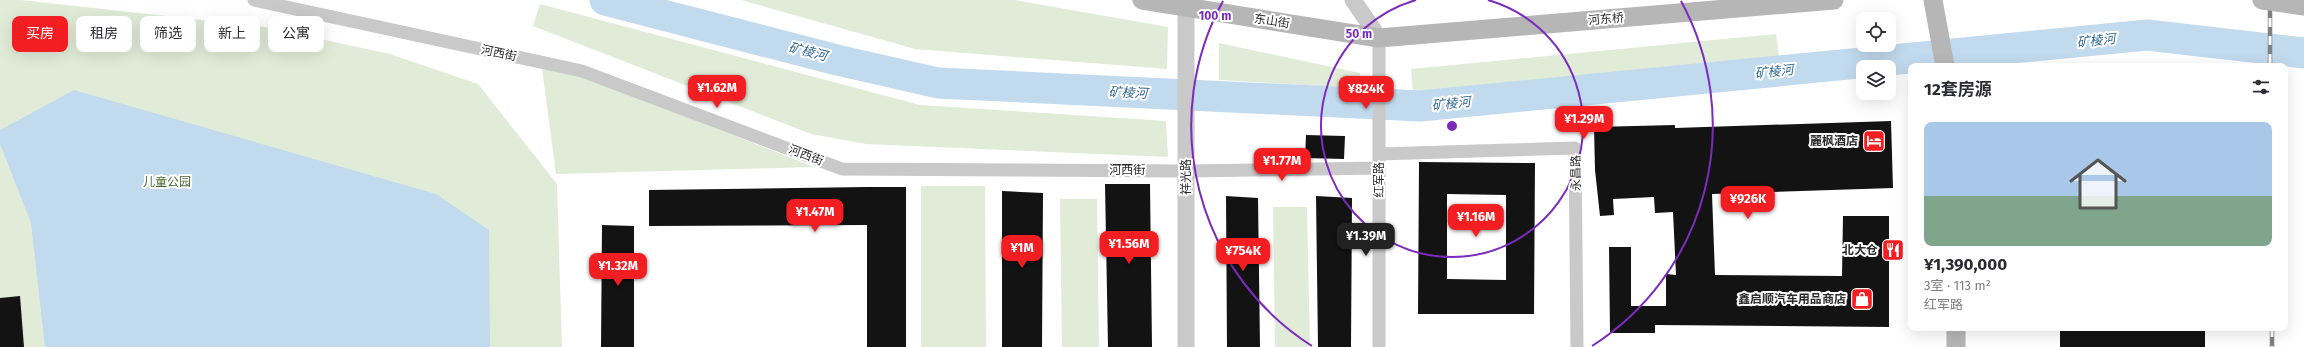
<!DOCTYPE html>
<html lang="zh">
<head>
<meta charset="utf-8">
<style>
  body { margin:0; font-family:"Fira Sans","Noto Sans SC",sans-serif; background:#f2f2f3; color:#2b2b33; height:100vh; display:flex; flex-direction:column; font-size:15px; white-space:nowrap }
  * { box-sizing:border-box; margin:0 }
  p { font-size:13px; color:#7c7c81 }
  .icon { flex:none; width:22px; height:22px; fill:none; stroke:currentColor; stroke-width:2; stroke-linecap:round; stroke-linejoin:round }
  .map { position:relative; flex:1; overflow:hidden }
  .side { position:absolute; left:1908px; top:63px; width:380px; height:268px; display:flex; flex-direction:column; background:#fff; border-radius:8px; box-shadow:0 4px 16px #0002 }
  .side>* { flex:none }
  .top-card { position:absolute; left:12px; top:16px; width:380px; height:36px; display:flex; gap:8px }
  .buttons { position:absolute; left:1856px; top:12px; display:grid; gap:8px }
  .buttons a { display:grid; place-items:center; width:40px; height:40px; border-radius:8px; background:#fff; box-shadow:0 4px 16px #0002; font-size:20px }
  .price { position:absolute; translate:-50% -34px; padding:0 9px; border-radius:8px; background:#f31e22; color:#fff; font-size:13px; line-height:26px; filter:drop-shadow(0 1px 2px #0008) }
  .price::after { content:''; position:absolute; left:50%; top:24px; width:12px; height:9px; margin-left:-6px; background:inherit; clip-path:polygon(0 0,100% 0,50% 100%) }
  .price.current { background:#222; color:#fff }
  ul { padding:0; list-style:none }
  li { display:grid; align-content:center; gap:8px; height:212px; padding:0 16px }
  li span { display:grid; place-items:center; height:124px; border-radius:8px; color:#555 }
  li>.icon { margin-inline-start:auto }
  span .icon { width:72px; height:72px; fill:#fffc; stroke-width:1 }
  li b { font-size:17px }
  h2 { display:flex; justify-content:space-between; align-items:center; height:48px; padding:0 16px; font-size:17px }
  .pill { padding:0 14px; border-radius:8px; background:#fff; box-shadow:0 4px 16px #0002; font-size:14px; line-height:36px }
  .pill.current { background:#f31e22; color:#fff }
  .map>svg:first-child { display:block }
  .green { fill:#e1ecd8 }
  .water { fill:#c2daed }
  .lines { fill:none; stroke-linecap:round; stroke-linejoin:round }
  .river { stroke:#c2daed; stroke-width:31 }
  .building { fill:#131313; fill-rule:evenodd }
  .minor { stroke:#c9c9c9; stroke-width:13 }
  .tertiary { stroke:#c9c9c9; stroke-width:17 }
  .secondary { stroke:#b6b6b6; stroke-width:19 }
  .rail-casing { stroke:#818181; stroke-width:4.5 }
  .rail { stroke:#fff; stroke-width:3; stroke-dasharray:9; stroke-linecap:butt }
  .secondary-bridge { stroke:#b6b6b6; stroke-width:19 }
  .ring { fill:none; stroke:#7b2cbf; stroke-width:2 }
  .labels { text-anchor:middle; stroke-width:4; stroke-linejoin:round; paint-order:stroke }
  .street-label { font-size:12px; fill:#2c2c2c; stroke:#fff }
  .poi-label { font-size:12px; font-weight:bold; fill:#2c2c2c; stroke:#fff; text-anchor:end }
  .park-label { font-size:12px; fill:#4c6b36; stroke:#fff }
  .water-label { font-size:13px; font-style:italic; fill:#346a94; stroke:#fff }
  .centre { fill:#7b2cbf; stroke:#fff; stroke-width:2 }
  .ring-label { font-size:12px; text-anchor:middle; font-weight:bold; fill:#7b2cbf; stroke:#fff; stroke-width:4; stroke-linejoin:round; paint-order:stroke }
</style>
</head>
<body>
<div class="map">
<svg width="2304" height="347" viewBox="0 0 2304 347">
  <rect width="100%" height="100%" fill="#fff"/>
  <!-- green -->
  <path class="green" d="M0,0H21L265,27L390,54L478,84L557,184L562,347H0Z
    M741,0H1015L1168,27L1167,69L915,49Z
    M540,4L920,105L1166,121L1168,157L866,144L811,134L533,26Z
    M1776,34L1779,56L1413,93L1411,69Z
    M1219,43L1360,73L1359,88L1219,80Z
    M542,69L585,77L814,167L556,174Z
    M921,186H985L986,347H921Z
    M1060,199H1097L1099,347H1062Z
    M1273,207H1307L1310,347H1275Z"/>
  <!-- water -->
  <path class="water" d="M74,90L436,194L489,230L490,347H45L31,223L0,144V130Z"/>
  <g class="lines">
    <!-- river -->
    <path class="river" d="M605,0L837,60L938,83L1420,106L2147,35L2304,53"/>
  </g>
  <!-- building -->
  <path class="building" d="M1891,121L1893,188L1712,194L1715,275L1842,276L1843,216H1889V327L1655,325V333H1610L1609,247H1631V306H1666V274L1676,275L1673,212L1655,213L1654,197L1613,199L1614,215L1600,216L1595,170L1594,127L1675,125V128Z
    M1306,135L1345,136L1344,159L1305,158Z
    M1419,162L1535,163L1534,314H1418ZM1447,194L1506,195V280L1447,279Z
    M1105,184H1150L1152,347H1108Z
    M867,187H906V347H867V225L649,226V190Z
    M1002,191L1043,193L1042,347H1002Z
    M1226,196L1258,198L1260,347H1227Z
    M1316,196L1352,198L1351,347H1318Z
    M602,225L634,226V347H601Z
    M20,296L24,347H0V298Z
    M2060,328H2205V347H2060Z"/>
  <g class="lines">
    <!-- minor -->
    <path class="minor" d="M254,0L582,71L842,169L1186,171L1379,168
      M1379,38V347
      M1379,154L1575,148L1577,347"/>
    <!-- tertiary -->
    <path class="tertiary" d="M1353,0L1379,38
      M1186,347V7L1193,0"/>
    <!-- secondary -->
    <path class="secondary" d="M1142,0L1379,38L1834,0
      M1933,0L1945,66
      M1956,328V347"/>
    <!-- rail casing -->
    <g class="rail-casing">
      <path id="rail" d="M2270,0V66
        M2272,328V347"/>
    </g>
    <!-- rail -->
    <use href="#rail" class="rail"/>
    <!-- secondary-bridge -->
    <path class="secondary-bridge" d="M2262,0L2304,6"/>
  </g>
  <!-- distance rings -->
  <g class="ring">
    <path d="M1488 0A131 131 0 1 1 1416 0"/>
    <path d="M1312 346A261 261 0 0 1 1223 1M1681 1A261 261 0 0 1 1592 346"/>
  </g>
  <!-- icons -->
  <defs>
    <g id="hotel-square" transform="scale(1.15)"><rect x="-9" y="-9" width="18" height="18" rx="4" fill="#f31e22" stroke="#fff"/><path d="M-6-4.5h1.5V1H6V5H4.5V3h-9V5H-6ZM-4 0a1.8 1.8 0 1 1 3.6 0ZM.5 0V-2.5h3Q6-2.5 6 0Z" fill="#fff"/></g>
    <g id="restaurant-square" transform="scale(1.15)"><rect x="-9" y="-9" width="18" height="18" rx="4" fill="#f31e22" stroke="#fff"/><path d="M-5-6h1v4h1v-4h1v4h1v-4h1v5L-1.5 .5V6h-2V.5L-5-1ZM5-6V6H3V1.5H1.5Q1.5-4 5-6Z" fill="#fff"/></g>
    <g id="shop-square" transform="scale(1.15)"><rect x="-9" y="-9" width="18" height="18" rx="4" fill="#f31e22" stroke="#fff"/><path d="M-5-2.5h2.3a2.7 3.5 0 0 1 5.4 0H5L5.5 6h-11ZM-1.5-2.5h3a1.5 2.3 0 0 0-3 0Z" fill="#fff"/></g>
  </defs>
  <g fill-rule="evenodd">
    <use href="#hotel-square" x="1874" y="141"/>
    <use href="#restaurant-square" x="1893" y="250"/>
    <use href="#shop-square" x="1862" y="299"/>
  </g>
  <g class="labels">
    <!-- street labels -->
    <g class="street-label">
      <text transform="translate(1606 19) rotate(-5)" y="4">河东桥</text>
      <text transform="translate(1272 21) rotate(9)" y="4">东山街</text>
      <text transform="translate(499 53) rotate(12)" y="4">河西街</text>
      <text transform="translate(806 155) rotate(21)" y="4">河西街</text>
      <text x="1127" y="174">河西街</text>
      <text transform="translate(1576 173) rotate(-91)" y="4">永昌路</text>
      <text transform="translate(1186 177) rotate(-90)" y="4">祥光路</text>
      <text transform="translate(1379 180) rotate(-90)" y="4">红军路</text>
    </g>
    <!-- poi labels -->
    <g class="poi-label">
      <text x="1858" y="145">麗枫酒店</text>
      <text x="1878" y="254">北大仓</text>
      <text x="1846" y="303">鑫启顺汽车用品商店</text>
    </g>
    <!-- park labels -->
    <g class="park-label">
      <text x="167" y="186">儿童公园</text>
    </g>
    <!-- water labels -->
    <g class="water-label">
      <text transform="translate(2096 40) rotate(-6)" y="5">矿棱河</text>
      <text transform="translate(808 51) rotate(14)" y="5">矿棱河</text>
      <text transform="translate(1774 71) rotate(-6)" y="5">矿棱河</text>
      <text transform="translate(1128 92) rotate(3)" y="5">矿棱河</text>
      <text transform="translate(1451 103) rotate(-6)" y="5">矿棱河</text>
    </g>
  </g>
  <circle cx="1452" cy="126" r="6" class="centre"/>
  <g class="ring-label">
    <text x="1215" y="20">100 m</text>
    <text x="1359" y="38">50 m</text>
  </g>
</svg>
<div class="buttons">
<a><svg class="icon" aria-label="locate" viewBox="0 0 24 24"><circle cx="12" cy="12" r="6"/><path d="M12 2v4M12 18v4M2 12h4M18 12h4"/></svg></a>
<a><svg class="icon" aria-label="layers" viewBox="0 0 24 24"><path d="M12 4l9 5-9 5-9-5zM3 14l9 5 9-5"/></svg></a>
</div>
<b class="price" style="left:717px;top:109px">¥1.62M</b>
<b class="price" style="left:1366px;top:110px">¥824K</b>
<b class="price" style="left:1584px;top:140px">¥1.29M</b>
<b class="price" style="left:1282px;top:182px">¥1.77M</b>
<b class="price" style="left:1748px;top:220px">¥926K</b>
<b class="price" style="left:815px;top:233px">¥1.47M</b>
<b class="price" style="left:1476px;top:238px">¥1.16M</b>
<b class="price current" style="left:1366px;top:257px">¥1.39M</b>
<b class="price" style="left:1129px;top:265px">¥1.56M</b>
<b class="price" style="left:1022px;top:269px">¥1M</b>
<b class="price" style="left:1243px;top:272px">¥754K</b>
<b class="price" style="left:618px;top:287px">¥1.32M</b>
<div class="top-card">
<a class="pill current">买房</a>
<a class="pill">租房</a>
<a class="pill">筛选</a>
<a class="pill">新上</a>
<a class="pill">公寓</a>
</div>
<section class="side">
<h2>12套房源<svg class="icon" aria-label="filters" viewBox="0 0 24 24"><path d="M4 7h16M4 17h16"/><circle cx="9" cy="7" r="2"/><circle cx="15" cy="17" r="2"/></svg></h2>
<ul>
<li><span style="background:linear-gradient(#a9c7e8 60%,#7fa58c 0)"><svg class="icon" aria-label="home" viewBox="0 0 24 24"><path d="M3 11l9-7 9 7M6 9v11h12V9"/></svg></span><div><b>¥1,390,000</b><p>3室 · 113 m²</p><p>红军路</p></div></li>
</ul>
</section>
</div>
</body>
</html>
